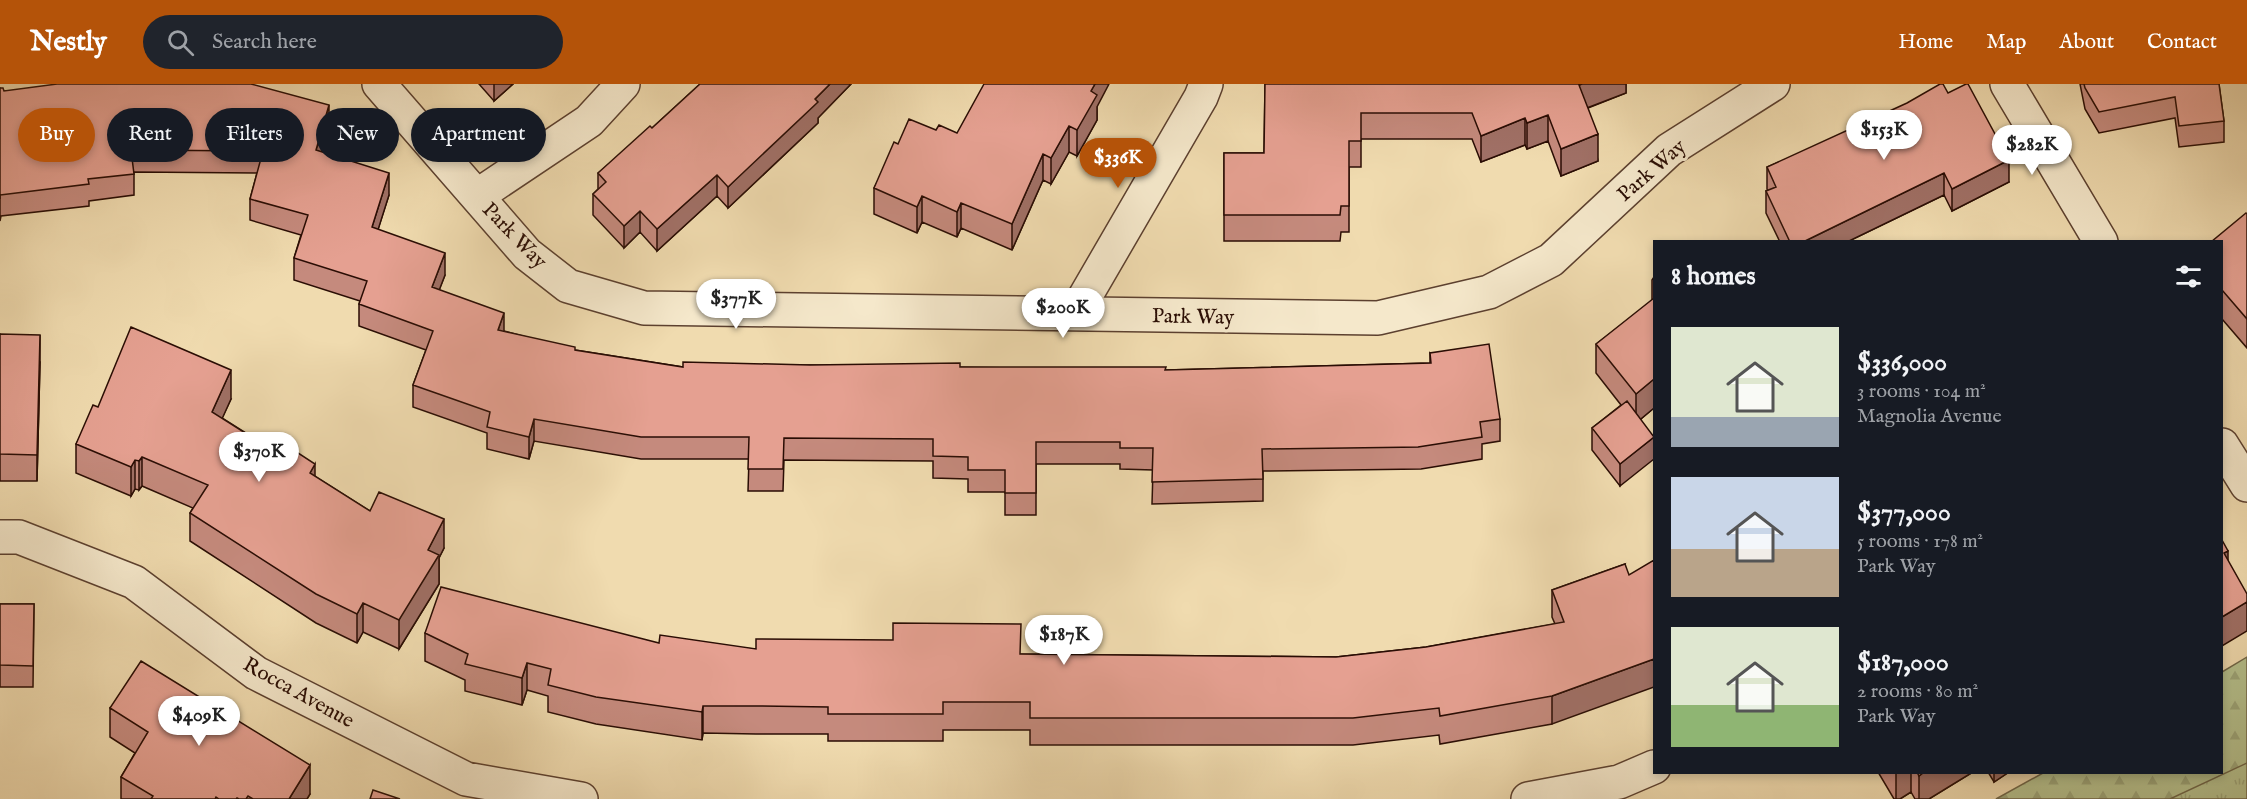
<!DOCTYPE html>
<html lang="en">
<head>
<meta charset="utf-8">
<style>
  body { margin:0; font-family:"IM FELL English",serif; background:#20242c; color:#f1f3f6; height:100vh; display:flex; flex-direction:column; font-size:22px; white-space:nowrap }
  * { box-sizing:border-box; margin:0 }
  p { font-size:20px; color:#9ea1a6 }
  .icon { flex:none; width:33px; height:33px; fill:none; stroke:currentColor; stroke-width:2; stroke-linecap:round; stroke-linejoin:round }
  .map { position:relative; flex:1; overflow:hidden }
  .details { position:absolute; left:1653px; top:156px; width:570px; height:534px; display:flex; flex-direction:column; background:#171b24; border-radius:0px; box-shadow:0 3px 9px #0003 }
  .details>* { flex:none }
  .top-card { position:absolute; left:18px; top:24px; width:570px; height:54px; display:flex; gap:12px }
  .price { position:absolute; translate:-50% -51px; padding:0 14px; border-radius:21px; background:#fff; color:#222; font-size:20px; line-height:39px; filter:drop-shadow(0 2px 3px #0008) }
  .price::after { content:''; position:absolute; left:50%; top:36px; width:18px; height:14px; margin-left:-9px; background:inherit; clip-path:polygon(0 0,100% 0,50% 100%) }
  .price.current { background:#b45309; color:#fff }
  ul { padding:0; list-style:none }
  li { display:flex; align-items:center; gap:18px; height:150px; padding:0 18px }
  li span { display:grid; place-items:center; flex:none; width:168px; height:120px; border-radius:0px; color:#555 }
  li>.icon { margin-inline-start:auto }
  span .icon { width:72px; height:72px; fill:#fffc; stroke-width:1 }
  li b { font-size:26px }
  h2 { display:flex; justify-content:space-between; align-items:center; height:72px; padding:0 18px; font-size:26px }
  .tag { padding:0 21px; border-radius:27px; background:#171b24; box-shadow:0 3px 9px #0003; font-size:21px; line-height:54px }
  .tag.current { background:#b45309; color:#fff }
  header { display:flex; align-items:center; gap:36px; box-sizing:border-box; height:84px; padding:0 30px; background:#b45309; color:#fff }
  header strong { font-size:28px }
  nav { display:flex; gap:33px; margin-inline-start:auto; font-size:21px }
  .search { width:420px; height:54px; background:#20242c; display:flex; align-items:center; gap:15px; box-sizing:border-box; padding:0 21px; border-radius:33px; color:#9ea1a6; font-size:22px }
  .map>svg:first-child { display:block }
  .forest { fill:url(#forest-firs); stroke:#706749; stroke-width:1.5 }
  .park { fill:url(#park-tufts); stroke:#706749; stroke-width:1.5 }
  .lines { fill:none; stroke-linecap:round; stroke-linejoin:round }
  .minor-casing { stroke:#5c402f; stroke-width:36 }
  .minor { stroke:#f5e8cb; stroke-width:33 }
  .wall { fill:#c58a7d; stroke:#2a0d04; stroke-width:1.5 }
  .shaded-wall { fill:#a07066; stroke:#2a0d04; stroke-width:1.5 }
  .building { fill:#e5a091; stroke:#2a0d04; stroke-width:1.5 }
  .labels { text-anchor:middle; stroke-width:6; stroke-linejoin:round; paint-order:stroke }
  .street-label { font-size:21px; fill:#2a0d04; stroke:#f5e8cb }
</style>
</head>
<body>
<header>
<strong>Nestly</strong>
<div class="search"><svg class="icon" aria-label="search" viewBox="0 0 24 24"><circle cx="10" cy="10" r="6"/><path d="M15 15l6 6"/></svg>Search here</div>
<nav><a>Home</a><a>Map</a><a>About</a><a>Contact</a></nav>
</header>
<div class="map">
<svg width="2247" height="715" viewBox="0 0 2247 715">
  <defs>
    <pattern id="forest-firs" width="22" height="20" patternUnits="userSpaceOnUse" patternTransform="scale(1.5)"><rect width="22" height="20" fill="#b5c18e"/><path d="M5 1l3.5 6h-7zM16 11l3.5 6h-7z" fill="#9ca579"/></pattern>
    <pattern id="park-tufts" width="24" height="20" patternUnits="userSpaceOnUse" patternTransform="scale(1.5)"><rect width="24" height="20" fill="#b5c18e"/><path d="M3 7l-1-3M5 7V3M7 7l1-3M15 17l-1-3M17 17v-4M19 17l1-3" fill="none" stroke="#9ca579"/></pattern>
  </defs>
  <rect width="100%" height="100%" fill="#f0dbaf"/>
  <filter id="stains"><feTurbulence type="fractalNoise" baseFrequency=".00333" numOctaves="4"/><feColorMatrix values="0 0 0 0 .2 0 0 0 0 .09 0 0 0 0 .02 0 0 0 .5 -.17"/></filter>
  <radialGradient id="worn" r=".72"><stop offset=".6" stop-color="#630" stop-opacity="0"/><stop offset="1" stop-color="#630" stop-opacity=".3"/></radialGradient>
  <!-- forest -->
  <path class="forest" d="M2247,573V715H1996L2043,689L2222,688V588Z"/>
  <!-- park -->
  <path class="park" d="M2247,679V715H2170Z"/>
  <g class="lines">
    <!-- minor casing -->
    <g class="minor-casing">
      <path id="minor" d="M379,0L527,170L568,202L644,224L1378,234L1489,208L1551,176L1669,66L1773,0
        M2007,0L2101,158
        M477,112L589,37L623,0
        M1075,230L1201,13L1206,0
        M2222,361L2247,401
        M0,453H19L134,498L256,589L466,695L581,715
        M1528,715L1619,698L1654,683"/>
    </g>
    <!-- minor -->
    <use href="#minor" class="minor"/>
  </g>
  <!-- wall -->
  <path class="wall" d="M479,0H513L494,17Z
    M700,0H851L818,34V39L728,124L717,112L657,167L640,148L624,164L593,131V110L598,105V89L652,44Z
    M1265,0H1626V9L1588,24L1598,77L1561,92L1548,57L1527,65L1525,61L1481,78L1472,55H1361V83H1349V148H1341L1340,157H1224V69H1264Z
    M2080,0H2219L2224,37V58L2179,63L2175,34L2099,49L2085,25Z
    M0,4L4,7L329,42L322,68L389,111L378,145L445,191L439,206L504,247L575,266L683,283L810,281L1166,286L1430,279V269L1500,335V357L1482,360V375L1421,385L1263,387V417L1152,420L1153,386L1120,385V380H1036V431H1005V408H968V395L933,394V377L784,376L783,407H748L749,375H641L534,357L529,375L487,365V349L413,323V301L426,266L359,242V220L360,217L294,196V174L301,151L250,136V115L257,89L134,88V111L89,117V122L1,132L0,137Z
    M1948,9L2009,98L1952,127L1944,111L1847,158H1780L1766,129V107H1768L1767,105V83Z
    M1097,23V36L1077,72L1069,68L1051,100L1043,96L1012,166L961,144L957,153L922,138L917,149L874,130V104L898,60L936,46L957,49Z
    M2247,130V264L2222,235V158Z
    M1654,193V324L1641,335L1620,402L1592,366V344L1621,321L1596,289V260L1652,217V196Z
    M0,250L40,278L37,397H0Z
    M231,315L222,334L370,427L444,464L439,474V500L399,565L363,548L357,559L316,539L190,457V429L193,424L142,402L139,406L135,405L131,412L76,389V360L98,323Z
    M1625,480L1552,640L1440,660L1439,651L1353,661H1030V646H943V657H828V650H756L703,649L702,656L596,640L548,628V612L527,606L522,621L465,607V596L425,577V549L659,559L756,565L1021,570L1336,573L1426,563L1555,540L1552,533V506Z
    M0,520H34L33,603H0Z
    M110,624L310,710L307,715H121V693L135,669L110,653Z
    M1878,688H1973L1929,715H1915L1911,708L1900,715H1894Z
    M1988,688H2009L1994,698Z"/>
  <!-- shaded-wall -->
  <path class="shaded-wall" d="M494,0H513L494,17Z
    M830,0H851L818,34V39L728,124V103Z
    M1095,0H1109L1097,23V36L1077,72V46L1091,7Z
    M1582,0H1626V9L1579,27V1Z
    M329,21V42L316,88V66Z
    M1548,31V57L1527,65V39Z
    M1525,34V61L1481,78V52Z
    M1069,42V68L1051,100V74Z
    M1598,50V77L1561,92V65Z
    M1043,70V96L1012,166V140Z
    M2009,76V98L1952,127V105Z
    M389,89V111L372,165V143Z
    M1944,89V111L1847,158H1803Z
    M717,91V112L657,167V145Z
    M922,112V138L917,149V123Z
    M961,119V144L957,153V128Z
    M640,127V148L624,164V142Z
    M445,169V191L432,225V203Z
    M504,229V251L498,246Z
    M40,251V278L37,397V371Z
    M231,286V315L212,357V328Z
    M1654,295V324L1636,339V310Z
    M534,335V357L529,375V353Z
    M1654,353V375L1620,402V380Z
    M142,373V402L139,406V377Z
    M135,376V405L131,412V383Z
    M315,380V409L310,389Z
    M444,435V464L439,474V500L399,565V536L428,466Z
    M2228,467V496L2224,469Z
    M2247,518V547L2222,562V533Z
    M363,519V548L357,559V530Z
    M1654,575V603L1552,640V612Z
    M527,579V606L522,621V594Z
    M703,622V649L702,656V628Z
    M310,681V710L307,715H289Z
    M1911,688V708L1900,715H1896V689Z
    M1924,688H1973L1929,715H1919V692Z
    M1994,688H2009L1994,698Z"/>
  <!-- building -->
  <path class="building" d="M57,0H251L329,21L316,66L389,89L372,143L445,169L432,203L504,229L498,246L575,263V266L683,283V278L810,281L960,279V283H1166L1165,286L1431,279L1430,269L1489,260L1500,335L1480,338L1482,353L1418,363H1421L1262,365L1263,395L1152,398L1153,364H1120V358H1036V409H1005V386H968V373L933,372V355L784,354L783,385H748L749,353H641L534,335L529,353L487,343L490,328L413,301L433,247L359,220L367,197L294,174L308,131L250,115L263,67L131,66L134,90L88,95L89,100L0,111V115V4H3L4,7Z
    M700,0H830L815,15L818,18L728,103L717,91L657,145L640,127L624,142L593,110L606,98L598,89L650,42L652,44Z
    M984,0H1095L1091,7L1097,11L1077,46L1069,42L1051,74L1043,70L1012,140L961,119L957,128L922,112L917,123L874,104L894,58L898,60L909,35L936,46L939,41L957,49Z
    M1265,0H1582L1579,1L1598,50L1561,65L1548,31L1527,39L1525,34L1481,52L1472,29H1361V57H1349V122H1341L1340,131H1224V69H1264Z
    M1940,0H1943L1948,9L1966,0H1968L2009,76L1952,105L1944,89L1803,158H1790L1766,107L1776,103L1767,83L1907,19Z
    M2084,0H2219L2224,37L2179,42L2175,13L2099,28L2085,4Z
    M2246,129L2247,130V235L2222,206V158H2211Z
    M1654,214V295L1636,310L1596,260Z
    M131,243L231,286L212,328L280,371L286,361L315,380L310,389L370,427L379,408L444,435L428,466L439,471L399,536L363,519L357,530L316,510L190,429L208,401L142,373L139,377L135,376L131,383L76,360L93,321L98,323Z
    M0,250L40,251L37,371L0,370Z
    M1627,317L1654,353L1620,380L1592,344Z
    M2222,456L2228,467L2224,469L2247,510V518L2222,533Z
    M1654,476V575L1552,612L1440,632L1439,624L1353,634H1030V618H943V630H828V623L756,622H703L702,628L596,613L548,601L551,585L527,579L522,594L465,580L468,570L425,549L441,503L659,559L660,551L756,565V555L893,556V539L1021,540L1020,570L1336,573L1426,563L1564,538L1552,506L1625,480L1629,491Z
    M0,520H34L33,582L0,581Z
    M141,577L310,681L289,715H253L248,712L246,715H239L237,714L236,715H219L216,713L215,715H151L153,712L121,693L148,648L110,624Z
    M1917,688H1924L1919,692Z
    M373,706L400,715H370Z"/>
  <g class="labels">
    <!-- street labels -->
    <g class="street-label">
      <text transform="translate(1651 86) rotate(-41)" y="7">Park Way</text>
      <text transform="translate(515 151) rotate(46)" y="7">Park Way</text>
      <text transform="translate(1193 232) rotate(1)" y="7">Park Way</text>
      <text transform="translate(299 608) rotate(29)" y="7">Rocca Avenue</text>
    </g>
  </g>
  <rect width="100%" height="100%" filter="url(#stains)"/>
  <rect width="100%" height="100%" fill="url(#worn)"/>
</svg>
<b class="price" style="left:1884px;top:77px">$153K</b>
<b class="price" style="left:2032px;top:92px">$282K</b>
<b class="price current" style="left:1118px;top:105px">$336K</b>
<b class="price" style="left:736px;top:246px">$377K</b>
<b class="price" style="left:1063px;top:255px">$200K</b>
<b class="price" style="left:259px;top:399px">$370K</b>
<b class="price" style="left:1064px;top:582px">$187K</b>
<b class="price" style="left:199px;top:663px">$409K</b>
<div class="top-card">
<a class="tag current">Buy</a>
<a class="tag">Rent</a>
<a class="tag">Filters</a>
<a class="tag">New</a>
<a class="tag">Apartment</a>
</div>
<section class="details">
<h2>8 homes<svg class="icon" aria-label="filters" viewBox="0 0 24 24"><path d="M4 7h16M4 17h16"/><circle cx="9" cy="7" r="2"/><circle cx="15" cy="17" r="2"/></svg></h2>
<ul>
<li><span style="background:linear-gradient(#dfe7d0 75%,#9aa5b1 0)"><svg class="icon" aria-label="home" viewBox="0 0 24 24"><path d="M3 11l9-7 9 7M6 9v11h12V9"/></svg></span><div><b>$336,000</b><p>3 rooms · 104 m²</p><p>Magnolia Avenue</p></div></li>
<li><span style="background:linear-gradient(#c9d6e8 60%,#b9a48a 0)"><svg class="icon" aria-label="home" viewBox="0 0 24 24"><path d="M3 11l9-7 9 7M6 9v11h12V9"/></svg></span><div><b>$377,000</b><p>5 rooms · 178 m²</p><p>Park Way</p></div></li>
<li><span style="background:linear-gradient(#dfe7d0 65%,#8fb573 0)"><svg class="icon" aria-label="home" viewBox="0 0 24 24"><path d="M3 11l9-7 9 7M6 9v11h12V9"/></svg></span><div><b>$187,000</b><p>2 rooms · 80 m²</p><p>Park Way</p></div></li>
</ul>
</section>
</div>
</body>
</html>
